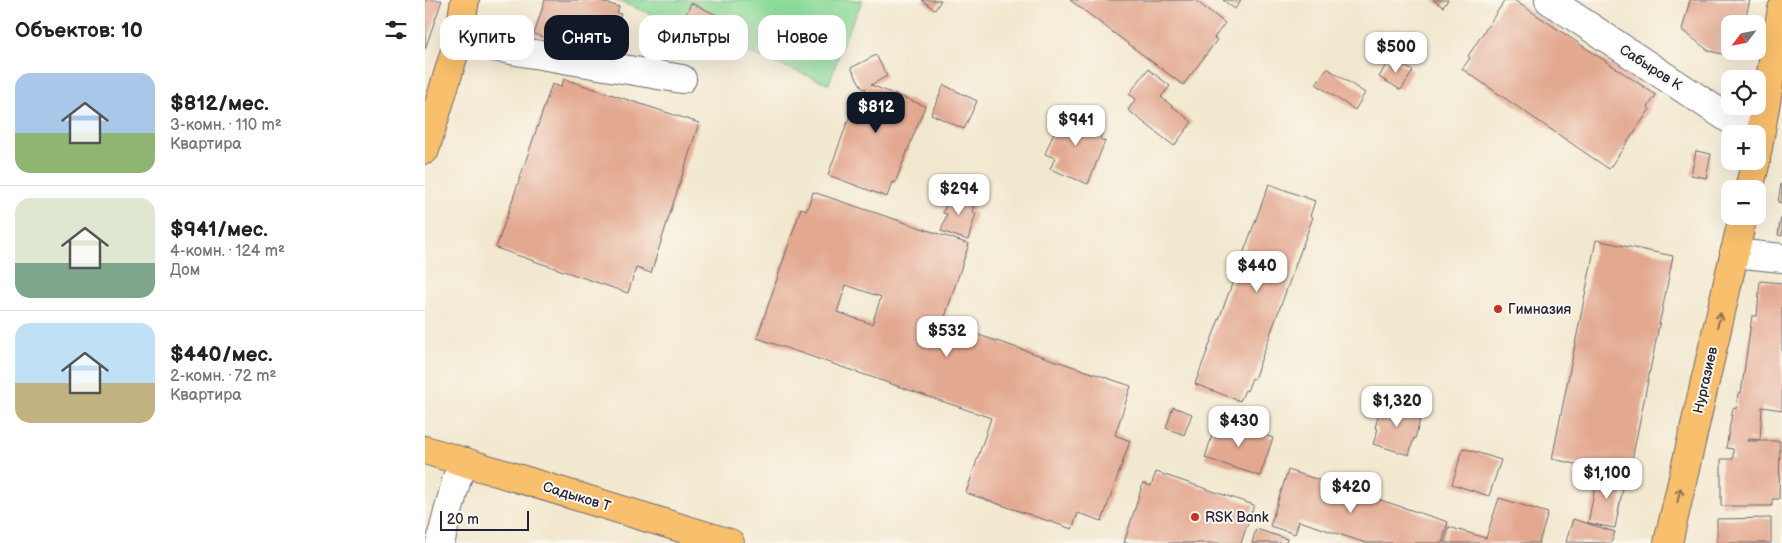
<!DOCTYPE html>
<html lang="ru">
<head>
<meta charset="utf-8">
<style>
  body { margin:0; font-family:"Balsamiq Sans",sans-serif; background:#f2f2f2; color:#222; height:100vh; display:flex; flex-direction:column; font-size:19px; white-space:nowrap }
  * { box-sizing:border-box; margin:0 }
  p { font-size:16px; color:#767676 }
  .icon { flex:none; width:28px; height:28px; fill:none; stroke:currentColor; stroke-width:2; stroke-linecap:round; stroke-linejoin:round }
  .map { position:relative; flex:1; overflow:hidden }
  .panel { display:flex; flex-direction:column; background:#fff; width:425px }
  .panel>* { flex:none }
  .hud { position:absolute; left:15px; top:15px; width:475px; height:45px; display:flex; gap:10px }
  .needle { width:32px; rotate:238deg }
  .fabs { position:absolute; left:1296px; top:15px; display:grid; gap:10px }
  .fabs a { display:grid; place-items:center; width:45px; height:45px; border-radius:10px; background:#fff; box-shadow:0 5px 20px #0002; font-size:25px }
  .scale { position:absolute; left:15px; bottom:12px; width:89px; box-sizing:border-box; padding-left:5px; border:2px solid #22223b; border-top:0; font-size:14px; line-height:18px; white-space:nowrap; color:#22223b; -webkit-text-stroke:4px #fbf7ec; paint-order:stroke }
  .price { position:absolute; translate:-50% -42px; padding:0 11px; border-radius:10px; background:#fff; color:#222; font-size:16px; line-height:32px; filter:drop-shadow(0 1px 2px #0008) }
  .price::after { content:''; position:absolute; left:50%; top:30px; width:15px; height:11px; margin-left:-8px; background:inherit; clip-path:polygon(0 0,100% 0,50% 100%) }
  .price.on { background:#111827; color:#fff }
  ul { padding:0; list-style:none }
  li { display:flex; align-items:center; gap:15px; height:125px; padding:0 15px }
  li+li { border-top:1px solid #e0e0e0 }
  li span { display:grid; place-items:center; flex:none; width:140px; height:100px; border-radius:15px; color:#555 }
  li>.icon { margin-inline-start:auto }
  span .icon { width:60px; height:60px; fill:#fffc; stroke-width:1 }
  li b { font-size:21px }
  h2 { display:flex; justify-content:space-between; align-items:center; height:60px; padding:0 15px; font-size:21px }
  .chip { padding:0 18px; border-radius:15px; background:#fff; box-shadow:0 5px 20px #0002; font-size:18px; line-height:45px }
  .chip.on { background:#111827; color:#fff }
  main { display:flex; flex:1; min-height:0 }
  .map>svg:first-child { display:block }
  .green { fill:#8ddc9a; stroke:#587f6a }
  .building { fill:#e3a890; fill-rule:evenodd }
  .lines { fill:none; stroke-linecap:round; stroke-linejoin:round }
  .minor-casing { stroke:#6b676f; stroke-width:30 }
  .major-casing { stroke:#6b676f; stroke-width:30 }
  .highway-casing { stroke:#6b676f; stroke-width:30 }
  .minor { stroke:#fff; stroke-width:28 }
  .major { stroke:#f8bf6c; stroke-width:28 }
  .highway { stroke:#f8bf6c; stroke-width:28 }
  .oneway { stroke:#8d7054 }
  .poi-dot { fill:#c8321e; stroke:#fbf7ec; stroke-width:2 }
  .labels { text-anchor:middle; stroke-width:4; stroke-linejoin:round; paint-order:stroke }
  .street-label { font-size:14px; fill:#22223b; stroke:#fbf7ec }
  .poi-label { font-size:14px; fill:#22223b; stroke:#fbf7ec; text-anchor:start }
</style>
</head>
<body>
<main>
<section class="panel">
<h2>Объектов: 10<svg class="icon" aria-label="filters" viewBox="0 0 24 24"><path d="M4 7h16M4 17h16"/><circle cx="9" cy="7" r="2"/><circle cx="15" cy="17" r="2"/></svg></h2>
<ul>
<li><span style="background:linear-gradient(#a9c7e8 60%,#8fb573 0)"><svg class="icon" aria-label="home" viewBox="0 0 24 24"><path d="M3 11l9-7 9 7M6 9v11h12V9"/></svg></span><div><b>$812/мес.</b><p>3-комн. · 110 m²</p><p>Квартира</p></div></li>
<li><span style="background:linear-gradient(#dfe7d0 65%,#7fa58c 0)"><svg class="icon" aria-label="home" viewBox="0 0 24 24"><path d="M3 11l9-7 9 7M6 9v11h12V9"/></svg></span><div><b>$941/мес.</b><p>4-комн. · 124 m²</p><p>Дом</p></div></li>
<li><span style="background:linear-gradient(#bfe0f5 60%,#c2b280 0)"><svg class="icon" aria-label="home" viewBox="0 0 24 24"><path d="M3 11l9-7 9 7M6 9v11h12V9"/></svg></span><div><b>$440/мес.</b><p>2-комн. · 72 m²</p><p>Квартира</p></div></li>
</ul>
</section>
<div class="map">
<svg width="1357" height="543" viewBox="0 0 1357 543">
  <rect width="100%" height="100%" fill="#fbf7ec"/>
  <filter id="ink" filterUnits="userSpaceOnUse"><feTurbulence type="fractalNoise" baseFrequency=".02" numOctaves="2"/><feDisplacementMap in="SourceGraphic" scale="10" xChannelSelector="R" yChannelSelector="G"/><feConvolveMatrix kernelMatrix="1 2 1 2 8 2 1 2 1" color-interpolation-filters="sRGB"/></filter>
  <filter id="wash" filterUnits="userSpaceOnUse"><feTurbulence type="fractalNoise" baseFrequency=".0096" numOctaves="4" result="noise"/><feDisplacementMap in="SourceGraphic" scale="20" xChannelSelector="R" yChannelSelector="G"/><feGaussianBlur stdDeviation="1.12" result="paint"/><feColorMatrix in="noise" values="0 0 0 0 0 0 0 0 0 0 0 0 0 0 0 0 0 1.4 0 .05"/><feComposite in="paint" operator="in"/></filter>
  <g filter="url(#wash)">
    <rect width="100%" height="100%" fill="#f2e8cf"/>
    <!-- green -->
    <path class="green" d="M190,0H438L419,40L404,84Z"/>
    <g id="blocks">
      <!-- building -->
      <path class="building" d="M0,0H17L0,49Z
        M120,0H172L194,7L192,13L196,14L185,45L182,44L178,57L109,34Z
        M497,0H516L510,10Z
        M645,0H770L800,23L789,38L792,40L758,85Z
        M798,0H816L810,9Z
        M1008,0H1023L1018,7Z
        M1080,0H1089L1231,95L1223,107L1225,109L1184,169L1037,69L1045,58L1043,56Z
        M1265,0H1325L1319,24H1305V51H1311L1310,57L1284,51L1257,30Z
        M266,3L303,20L296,34L301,36L295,53L262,42L267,25L283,30L259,19Z
        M451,55L462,76L446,85L500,106L470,183L467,182L462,197L403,175L431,99L436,100L441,88L438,89L426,68Z
        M965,58L988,71L976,90L954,77Z
        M902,68L940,93L930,110L891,84Z
        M723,69L745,86L736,97L767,122L749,146L703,110L711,99L704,94Z
        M139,79L274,123L226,273L211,268L203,293L71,248L127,84L136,87Z
        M519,85L552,101L539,129L506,114Z
        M638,111L679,128L675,139L680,141L663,184L625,169L630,158L620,154Z
        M1271,151L1286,154L1281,178L1266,175Z
        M844,184L890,201L885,216L888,217L829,379L827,378L822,391L820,390L815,401L770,384Z
        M1356,184H1357V203L1353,202Z
        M526,191L551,199L547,212L551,213L543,240L516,231L522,214L518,213Z
        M388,192L544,244L518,323L706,386L690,435L705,441L677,521L653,513L647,529L541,493L566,418L332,338L376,208L382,210ZM421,285L456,297L447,324L412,312Z
        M1356,218H1357V236L1353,235Z
        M1171,240L1248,256L1204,475L1127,459Z
        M1335,281L1357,283V410L1337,407L1335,440L1324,439L1323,441H1355L1354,499H1347V506H1296V459H1308V449L1301,448L1308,408L1311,409L1313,393H1316L1327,316H1332Z
        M957,401L997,412L990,439L989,438L984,455L948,444L953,429L950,428Z
        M748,407L767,414L759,435L741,428Z
        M792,419L848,438L835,476L780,458Z
        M1038,448L1076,460L1064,496L1027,484Z
        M863,470L1023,522L1017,543H941L874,521L870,534L845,526Z
        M731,472L829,505L816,543H699L718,483L726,486Z
        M1173,473L1200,478L1190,528L1163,523Z
        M1074,498L1123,513L1114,543H1019L1024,527L1061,538Z
        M1346,518V543H1292V519Z
        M1148,519L1190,532L1186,543L1141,542Z
        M831,529L862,539L861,543H827Z"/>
    </g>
  </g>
  <g filter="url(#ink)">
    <use href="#blocks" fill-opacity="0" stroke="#6b676f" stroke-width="1"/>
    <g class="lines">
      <!-- minor casing -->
      <g class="minor-casing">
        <path id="minor" d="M1124,0L1327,134
          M33,41L257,79
          M1309,253L1357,258
          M15,543L32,478L41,462"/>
      </g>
      <!-- major casing -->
      <g class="major-casing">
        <path id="major" d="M0,150L33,41L40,0
          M1332,153L1357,9
          M1324,189L1331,161
          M1243,543L1318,216"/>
      </g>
      <!-- highway casing -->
      <g class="highway-casing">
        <path id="highway" d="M0,450L305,543"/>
      </g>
      <!-- minor -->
      <use href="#minor" class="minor"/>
      <!-- major -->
      <use href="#major" class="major"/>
      <!-- highway -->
      <use href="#highway" class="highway"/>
    </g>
    <!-- one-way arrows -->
    <defs><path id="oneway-shaft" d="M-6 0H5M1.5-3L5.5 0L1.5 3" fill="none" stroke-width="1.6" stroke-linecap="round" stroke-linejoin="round" transform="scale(1.25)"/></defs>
    <g class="oneway">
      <use href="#oneway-shaft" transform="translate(1294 320) rotate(-77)"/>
      <use href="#oneway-shaft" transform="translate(1254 495) rotate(-77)"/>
    </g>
  </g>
  <!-- markers -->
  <g class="poi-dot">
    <circle cx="1073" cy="309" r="5"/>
    <circle cx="770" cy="517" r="5"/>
  </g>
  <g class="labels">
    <!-- street labels -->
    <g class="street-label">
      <text transform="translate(1226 67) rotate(33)" y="5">Сабыров К</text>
      <text transform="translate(1280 380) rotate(-77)" y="5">Нургазиев</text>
      <text transform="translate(152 496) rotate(17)" y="5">Садыков Т</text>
    </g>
    <!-- poi labels -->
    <g class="poi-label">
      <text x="1083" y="314">Гимназия</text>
      <text x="780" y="522">RSK Bank</text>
    </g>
  </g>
</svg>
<div class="fabs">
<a><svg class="needle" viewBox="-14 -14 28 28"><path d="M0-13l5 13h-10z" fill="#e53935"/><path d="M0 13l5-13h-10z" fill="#767676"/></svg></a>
<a><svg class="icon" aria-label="locate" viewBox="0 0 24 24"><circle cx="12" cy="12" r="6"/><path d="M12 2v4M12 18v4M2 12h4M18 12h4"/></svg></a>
<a>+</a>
<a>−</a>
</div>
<div class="scale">20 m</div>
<b class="price" style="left:971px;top:74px">$500</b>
<b class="price on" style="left:451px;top:134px">$812</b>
<b class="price" style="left:651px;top:147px">$941</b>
<b class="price" style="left:534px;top:216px">$294</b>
<b class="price" style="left:832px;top:293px">$440</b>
<b class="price" style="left:522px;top:358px">$532</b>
<b class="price" style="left:972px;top:428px">$1,320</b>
<b class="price" style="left:814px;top:448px">$430</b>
<b class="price" style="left:1182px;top:500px">$1,100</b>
<b class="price" style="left:926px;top:514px">$420</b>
<div class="hud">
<a class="chip">Купить</a>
<a class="chip on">Снять</a>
<a class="chip">Фильтры</a>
<a class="chip">Новое</a>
</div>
</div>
</main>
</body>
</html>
